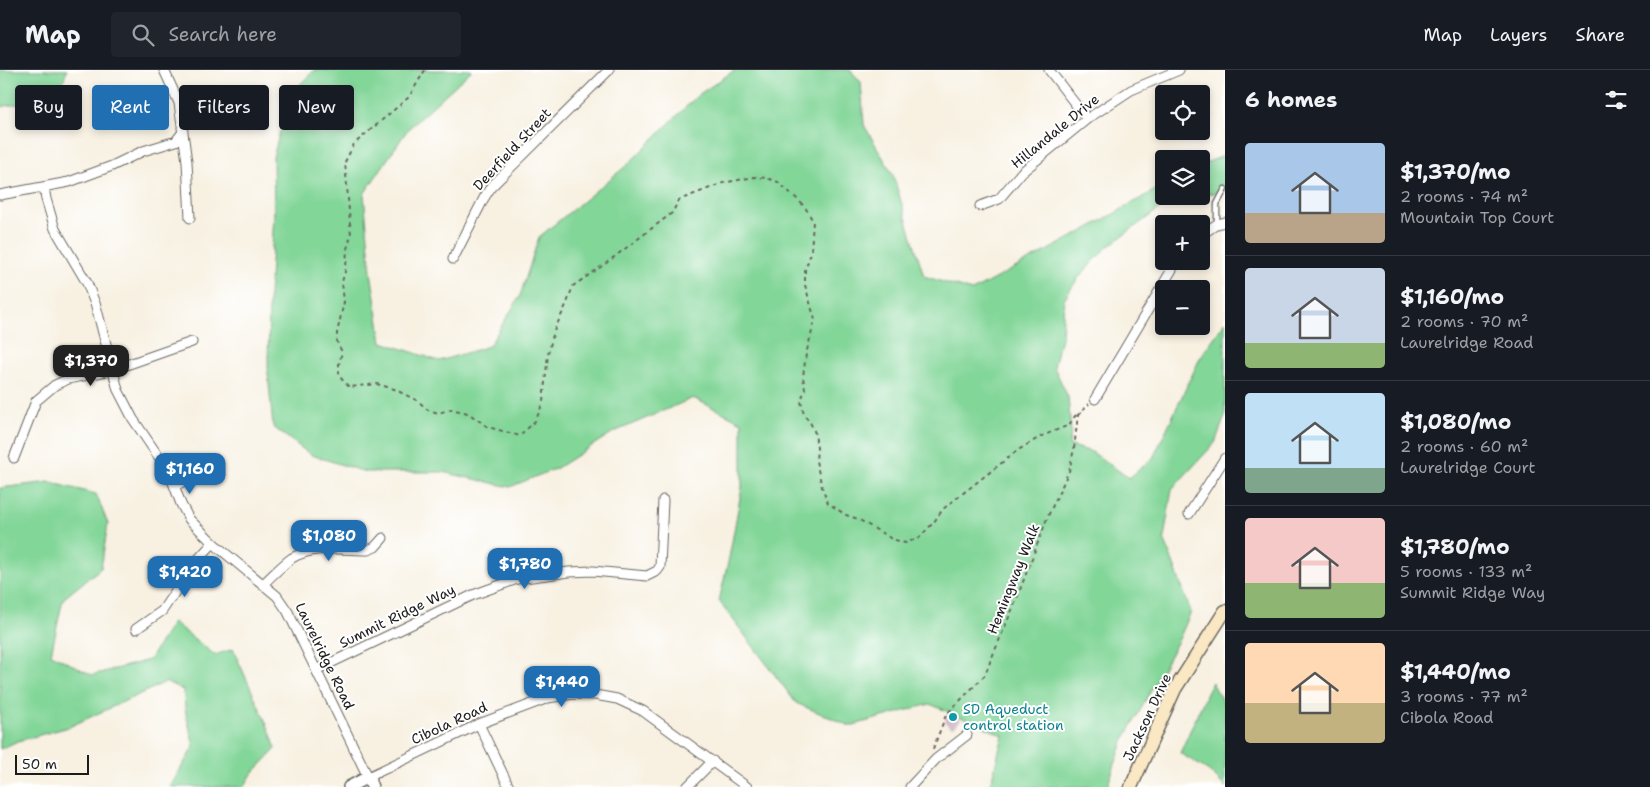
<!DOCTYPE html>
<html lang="en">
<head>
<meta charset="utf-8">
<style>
  body { margin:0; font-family:"Shantell Sans",sans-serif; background:#20242c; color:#f1f3f6; height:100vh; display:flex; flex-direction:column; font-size:19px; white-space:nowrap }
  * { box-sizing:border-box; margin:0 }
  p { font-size:16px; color:#9ea1a6 }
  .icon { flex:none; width:28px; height:28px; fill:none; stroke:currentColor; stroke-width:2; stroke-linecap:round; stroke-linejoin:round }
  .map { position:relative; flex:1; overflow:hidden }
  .details { display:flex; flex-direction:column; background:#171b24; width:425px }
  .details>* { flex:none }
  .banner { position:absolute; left:15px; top:15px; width:475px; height:45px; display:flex; gap:10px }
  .fabs { position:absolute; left:1155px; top:15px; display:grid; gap:10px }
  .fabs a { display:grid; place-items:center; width:55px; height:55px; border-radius:5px; background:#171b24; box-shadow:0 2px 8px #0003; font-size:25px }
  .scale { position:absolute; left:15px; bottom:12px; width:74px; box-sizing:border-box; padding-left:5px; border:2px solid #1c1c1c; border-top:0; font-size:14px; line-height:18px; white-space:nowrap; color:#1c1c1c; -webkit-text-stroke:4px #fff; paint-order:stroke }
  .price { position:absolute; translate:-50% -42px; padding:0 11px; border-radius:10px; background:#1f6fb2; color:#fff; font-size:16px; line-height:32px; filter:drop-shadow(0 1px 2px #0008) }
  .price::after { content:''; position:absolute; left:50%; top:30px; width:15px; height:11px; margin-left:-8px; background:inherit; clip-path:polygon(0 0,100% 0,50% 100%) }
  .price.active { background:#222; color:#fff }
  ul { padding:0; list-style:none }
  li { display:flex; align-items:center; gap:15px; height:125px; padding:0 20px }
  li+li { border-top:1px solid #363941 }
  li span { display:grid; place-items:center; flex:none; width:140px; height:100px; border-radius:5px; color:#555 }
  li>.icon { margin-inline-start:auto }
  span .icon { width:60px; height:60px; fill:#fffc; stroke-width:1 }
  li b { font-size:21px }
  h2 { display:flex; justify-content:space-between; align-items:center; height:60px; padding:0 20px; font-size:21px }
  .chip { padding:0 18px; border-radius:5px; background:#171b24; box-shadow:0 2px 8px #0003; font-size:18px; line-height:45px }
  .chip.active { background:#1f6fb2; color:#fff }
  header { display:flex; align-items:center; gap:30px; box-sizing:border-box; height:70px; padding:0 25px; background:#171b24; border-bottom:1px solid #363941 }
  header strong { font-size:24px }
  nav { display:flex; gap:28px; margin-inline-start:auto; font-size:18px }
  .search { width:350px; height:45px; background:#20242c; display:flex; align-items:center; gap:12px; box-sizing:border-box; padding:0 18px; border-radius:5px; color:#9ea1a6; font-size:19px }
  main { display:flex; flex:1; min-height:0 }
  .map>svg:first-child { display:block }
  .industrial { fill:#d1bdca }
  .green { fill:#82d698; stroke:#4f795a }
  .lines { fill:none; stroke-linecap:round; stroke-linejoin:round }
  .service-casing { stroke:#696761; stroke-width:7 }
  .minor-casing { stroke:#696761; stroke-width:11 }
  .tertiary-casing { stroke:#696761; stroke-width:14 }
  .secondary-casing { stroke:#696761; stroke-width:15 }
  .path { stroke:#696761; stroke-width:2; stroke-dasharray:4 4; stroke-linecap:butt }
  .service { stroke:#fff; stroke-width:4.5 }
  .minor { stroke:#fff; stroke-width:9 }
  .tertiary { stroke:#fff; stroke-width:11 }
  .secondary { stroke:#fae7c3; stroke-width:12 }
  .culture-dot { fill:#0f9aa8; stroke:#fff; stroke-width:2 }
  .labels { text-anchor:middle; stroke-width:4; stroke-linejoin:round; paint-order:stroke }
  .street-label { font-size:14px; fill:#1c1c1c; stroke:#fff }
  .culture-label { font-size:14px; fill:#0d838f; stroke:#fff; text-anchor:start }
</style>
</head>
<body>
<header>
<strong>Map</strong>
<div class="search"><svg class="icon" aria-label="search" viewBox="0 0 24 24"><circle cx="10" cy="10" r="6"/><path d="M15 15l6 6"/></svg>Search here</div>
<nav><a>Map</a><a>Layers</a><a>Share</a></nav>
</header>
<main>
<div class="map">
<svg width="1225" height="717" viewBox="0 0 1225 717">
  <rect width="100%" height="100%" fill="#fff"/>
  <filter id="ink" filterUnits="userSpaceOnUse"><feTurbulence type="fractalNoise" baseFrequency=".02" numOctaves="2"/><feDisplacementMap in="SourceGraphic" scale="10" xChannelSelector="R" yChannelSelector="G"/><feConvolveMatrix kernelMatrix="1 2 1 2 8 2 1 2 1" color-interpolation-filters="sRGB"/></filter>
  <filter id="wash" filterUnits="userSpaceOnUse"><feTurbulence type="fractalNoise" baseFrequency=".0096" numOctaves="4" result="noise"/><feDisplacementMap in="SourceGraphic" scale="20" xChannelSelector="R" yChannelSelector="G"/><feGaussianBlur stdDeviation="1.12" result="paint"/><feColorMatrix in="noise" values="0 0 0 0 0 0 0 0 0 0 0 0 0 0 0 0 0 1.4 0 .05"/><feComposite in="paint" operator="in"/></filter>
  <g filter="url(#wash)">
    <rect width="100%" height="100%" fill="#f8f1e2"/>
    <!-- industrial -->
    <path class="industrial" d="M953,638L961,650L954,657H950L945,652L946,646Z"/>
    <!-- green -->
    <path class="green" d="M0,0H67L58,27L0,37Z
      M314,0H472L408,59L364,124L371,202L382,272L439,291L489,276L520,226L539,167L626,96L698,25L735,0H850L861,12L864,55L893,105L924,206L972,221L1089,158L1164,115V126H1177L1106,178L1079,207L1064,229L1062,264L1054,297L1068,327L1071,361L1069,375L1092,382L1129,408L1153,388L1201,286L1225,252V346L1215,373L1172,419L1164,468L1191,542L1179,569L1123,672L1107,717H990L1003,665L930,634L850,656L796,633L719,531L729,488L742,417V352L693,328L612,363L557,398L510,417L442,402H365L311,385L273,357L268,304L269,225L274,144L273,87L290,25Z
      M1225,85V121L1203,125L1201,123V95Z
      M49,412L96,424L108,454L101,498L63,529L51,584L92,605L149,590L173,552L215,585L233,579L269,659L276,679L252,704L244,717H170L194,676L186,644L183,620L166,612L69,657L18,671L0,679V418Z
      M1212,612L1225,636V717L1209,701L1180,683Z"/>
  </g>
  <g filter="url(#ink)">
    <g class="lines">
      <!-- service casing -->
      <g class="service-casing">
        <path id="service" d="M1217,154V134L1225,119"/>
      </g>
      <!-- minor casing -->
      <g class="minor-casing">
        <path id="minor" d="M164,0L179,33L187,92L190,148
          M1049,0L1087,49
          M44,117L46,129L55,159L87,213L96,236L118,320L133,349L169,402L181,434L189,449L213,473L277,526L288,542L368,707L479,654L548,628L573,624L595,625L617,629L643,641L747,717
          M0,125L69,112L112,96L143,81L176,71L183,62L182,58
          M980,136L999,129L1022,102L1087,49L1131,20L1179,0
          M1201,165L1217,154L1225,152
          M453,189L484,128L491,117L609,0
          M1095,329L1177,191
          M14,388L36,331L55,315L68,309L112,300L192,272
          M175,416L211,397
          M1189,444L1225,388
          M263,514C272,506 282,495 292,488C314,475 344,480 368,480L375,477L383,468
          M136,559L162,541L193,495L213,473
          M316,600L473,525L517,509L569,502L593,501L647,506L657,501L660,497L663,430
          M479,654L509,717
          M687,717L713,691
          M910,717L936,689L967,665"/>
      </g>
      <!-- tertiary casing -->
      <g class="tertiary-casing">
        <path id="tertiary" d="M349,717L368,707L372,717"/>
      </g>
      <!-- secondary casing -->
      <g class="secondary-casing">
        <path id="secondary" d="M1131,717L1175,619L1225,541"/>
      </g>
      <!-- path -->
      <path class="path" d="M425,0L409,27L354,74L345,92L351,165L347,179L346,198L342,212L344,232L337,263V272L342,282L339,294V306L349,317L377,314L394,319L418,331L428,340L439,343L451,339L468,343L488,357L520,366L536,350L543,332L548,284L554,261L567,233L573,216L605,194L672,143L679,130L723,113L754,107L767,108L778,112L796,128L805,137L813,151L811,183L805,200V215L815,250L806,284L803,307L805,319L801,331L804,345L810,352L815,363L817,378L816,391L822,417L828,433L846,445L858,449L892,469L905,473L919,468L934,452L943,439L1018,380L1042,366L1069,355L1075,346L1081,343
        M933,679L946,645L985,605L990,592L1015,533L1048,446L1069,401L1074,379L1078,345L1089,334"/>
      <!-- service -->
      <use href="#service" class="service"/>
      <!-- minor -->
      <use href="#minor" class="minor"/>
      <!-- tertiary -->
      <use href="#tertiary" class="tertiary"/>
      <!-- secondary -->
      <use href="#secondary" class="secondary"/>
    </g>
  </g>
  <!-- markers -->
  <circle class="culture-dot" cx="953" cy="647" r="5"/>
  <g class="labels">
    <!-- street labels -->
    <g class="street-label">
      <text transform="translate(1055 61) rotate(-39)" y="5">Hillandale Drive</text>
      <text transform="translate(512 79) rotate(-47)" y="5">Deerfield Street</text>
      <text transform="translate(1013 509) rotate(-68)" y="5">Hemingway Walk</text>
      <text transform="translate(397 546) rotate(-26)" y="5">Summit Ridge Way</text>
      <text transform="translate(325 586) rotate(64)" y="5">Laurelridge Road</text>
      <text transform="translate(1147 647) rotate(-65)" y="5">Jackson Drive</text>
      <text transform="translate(449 653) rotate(-25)" y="5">Cibola Road</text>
    </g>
    <!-- culture labels -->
    <g class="culture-label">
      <text x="963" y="644">SD Aqueduct<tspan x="963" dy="16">control station</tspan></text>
    </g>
  </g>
</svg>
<div class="fabs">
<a><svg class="icon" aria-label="locate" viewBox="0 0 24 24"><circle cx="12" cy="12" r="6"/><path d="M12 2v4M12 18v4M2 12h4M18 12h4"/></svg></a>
<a><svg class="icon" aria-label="layers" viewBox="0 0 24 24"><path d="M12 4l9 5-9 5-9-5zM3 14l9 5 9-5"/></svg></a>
<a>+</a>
<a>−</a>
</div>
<div class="scale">50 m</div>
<b class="price active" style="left:91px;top:317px">$1,370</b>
<b class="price" style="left:190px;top:425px">$1,160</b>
<b class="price" style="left:329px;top:492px">$1,080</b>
<b class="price" style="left:525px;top:520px">$1,780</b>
<b class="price" style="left:185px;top:528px">$1,420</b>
<b class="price" style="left:562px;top:638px">$1,440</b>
<div class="banner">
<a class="chip">Buy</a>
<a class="chip active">Rent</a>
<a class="chip">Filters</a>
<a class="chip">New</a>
</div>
</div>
<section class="details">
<h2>6 homes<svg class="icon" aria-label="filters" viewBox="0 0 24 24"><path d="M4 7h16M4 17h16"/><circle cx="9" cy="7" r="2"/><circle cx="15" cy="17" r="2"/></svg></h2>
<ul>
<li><span style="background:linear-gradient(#a9c7e8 70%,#b9a48a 0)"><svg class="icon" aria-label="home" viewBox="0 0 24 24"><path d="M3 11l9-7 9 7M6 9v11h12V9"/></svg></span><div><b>$1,370/mo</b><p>2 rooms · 74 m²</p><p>Mountain Top Court</p></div></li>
<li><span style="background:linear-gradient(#c9d6e8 75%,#8fb573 0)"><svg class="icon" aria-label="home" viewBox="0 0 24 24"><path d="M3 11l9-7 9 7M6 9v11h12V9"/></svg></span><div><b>$1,160/mo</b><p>2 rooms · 70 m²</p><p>Laurelridge Road</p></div></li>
<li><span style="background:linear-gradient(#bfe0f5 75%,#7fa58c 0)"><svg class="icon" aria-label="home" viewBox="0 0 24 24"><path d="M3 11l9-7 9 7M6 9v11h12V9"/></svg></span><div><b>$1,080/mo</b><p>2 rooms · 60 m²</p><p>Laurelridge Court</p></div></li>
<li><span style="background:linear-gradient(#f6c9c9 65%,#8fb573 0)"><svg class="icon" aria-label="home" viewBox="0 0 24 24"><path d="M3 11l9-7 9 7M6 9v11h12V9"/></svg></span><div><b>$1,780/mo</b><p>5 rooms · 133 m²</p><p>Summit Ridge Way</p></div></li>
<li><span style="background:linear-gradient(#ffd9b3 60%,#c2b280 0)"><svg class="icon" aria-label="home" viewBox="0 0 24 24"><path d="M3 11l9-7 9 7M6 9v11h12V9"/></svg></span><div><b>$1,440/mo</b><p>3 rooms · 77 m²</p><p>Cibola Road</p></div></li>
</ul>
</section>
</main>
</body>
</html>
